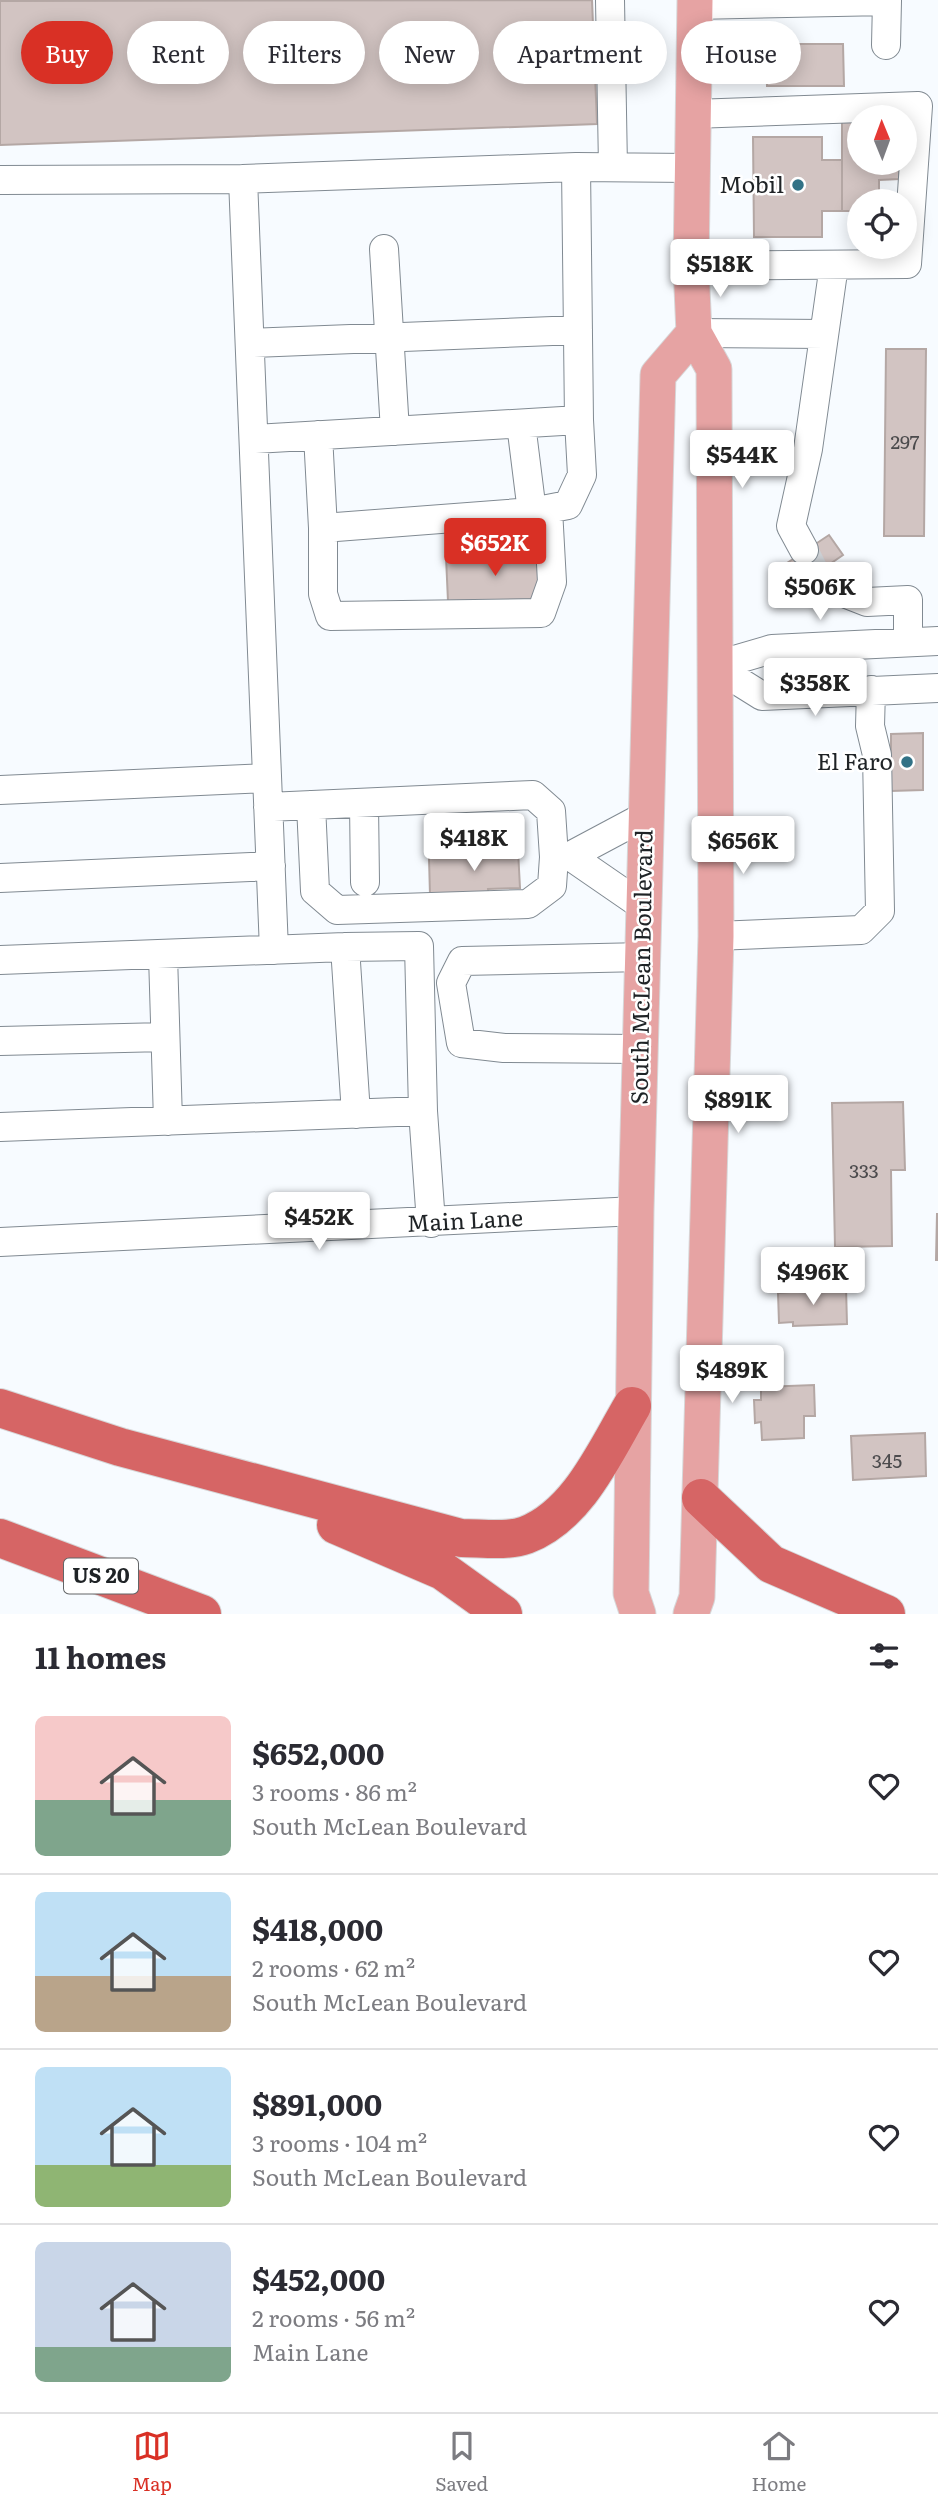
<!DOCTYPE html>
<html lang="en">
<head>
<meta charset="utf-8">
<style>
  body { margin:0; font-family:Literata,serif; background:#f2f2f3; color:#2b2b33; height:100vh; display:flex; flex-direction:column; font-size:26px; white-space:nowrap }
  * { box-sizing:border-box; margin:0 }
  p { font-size:23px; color:#7c7c81 }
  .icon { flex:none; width:38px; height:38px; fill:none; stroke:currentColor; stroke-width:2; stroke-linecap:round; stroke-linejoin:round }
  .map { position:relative; height:1614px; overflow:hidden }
  .sheet { display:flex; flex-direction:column; background:#fff; flex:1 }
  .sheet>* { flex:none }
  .guide { position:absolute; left:21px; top:21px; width:896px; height:63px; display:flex; gap:14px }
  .needle { width:46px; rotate:359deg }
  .buttons { position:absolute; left:847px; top:105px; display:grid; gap:14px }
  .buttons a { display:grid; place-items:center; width:70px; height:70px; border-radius:50%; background:#fff; box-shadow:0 4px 18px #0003; font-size:35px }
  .price { position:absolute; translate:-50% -60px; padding:0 16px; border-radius:7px; background:#fff; color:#222; font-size:23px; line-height:46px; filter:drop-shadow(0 2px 4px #0008) }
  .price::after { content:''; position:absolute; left:50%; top:42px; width:21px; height:16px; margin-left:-10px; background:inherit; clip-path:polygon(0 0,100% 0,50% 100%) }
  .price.selected { background:#d93025; color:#fff }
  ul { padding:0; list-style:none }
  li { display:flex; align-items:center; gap:21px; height:175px; padding:0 35px }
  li+li { border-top:2px solid #e1e1e2 }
  li span { display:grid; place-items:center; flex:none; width:196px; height:140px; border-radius:10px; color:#555 }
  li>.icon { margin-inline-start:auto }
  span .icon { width:84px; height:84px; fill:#fffc; stroke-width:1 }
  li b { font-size:30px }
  h2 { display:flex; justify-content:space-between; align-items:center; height:84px; padding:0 35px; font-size:30px }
  .pill { padding:0 24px; border-radius:32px; background:#fff; box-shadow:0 4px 18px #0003; font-size:24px; line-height:63px }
  .pill.selected { background:#d93025; color:#fff }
  .tab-bar { display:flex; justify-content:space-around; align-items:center; height:98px; border-top:2px solid #e1e1e2; background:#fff; font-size:19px; color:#7c7c81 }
  .tab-bar a { display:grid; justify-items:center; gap:4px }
  .tab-bar .selected { color:#d93025 }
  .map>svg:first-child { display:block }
  .building { fill:#d2c4c2; stroke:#b4a7a4; stroke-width:2 }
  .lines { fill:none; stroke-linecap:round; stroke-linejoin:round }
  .minor-tunnel { stroke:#ccd0d4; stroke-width:28; stroke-dasharray:28 14; stroke-linecap:butt }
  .minor-casing { stroke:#818a92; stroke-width:30 }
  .major-casing { stroke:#d7d7d8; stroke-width:37 }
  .highway-casing { stroke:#d7d7d8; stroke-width:40 }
  .minor { stroke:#fff; stroke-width:28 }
  .major { stroke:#e6a3a3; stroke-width:35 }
  .highway { stroke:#d66565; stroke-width:38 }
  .poi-dot { fill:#327286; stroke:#fff; stroke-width:2.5 }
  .labels { text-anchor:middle; stroke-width:5; stroke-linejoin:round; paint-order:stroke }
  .number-label { font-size:19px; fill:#4c4b4d }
  .shield { fill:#fff; stroke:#626567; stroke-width:2 }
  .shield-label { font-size:21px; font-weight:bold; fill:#1f2326 }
  .poi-label { font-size:23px; fill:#1f2326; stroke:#fff; text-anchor:end }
  .street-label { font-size:23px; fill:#1f2326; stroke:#fff }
</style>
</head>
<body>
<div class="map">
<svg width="938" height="1614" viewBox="0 0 938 1614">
  <rect width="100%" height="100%" fill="#f7fbff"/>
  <!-- building -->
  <path class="building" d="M592,0L597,124L0,145V1Z
    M766,44H843L844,86H767Z
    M842,122H859V163H899V179L879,180V201H859V211H842Z
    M753,137H822V160H842V211H822V237H754Z
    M886,349H926L924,536H884Z
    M829,535L843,555L789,592L775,571Z
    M541,554L543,599L448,601L446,557Z
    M923,733V790L891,791V734Z
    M518,850L520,888L488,889L489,898L430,895L429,858L457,857V852Z
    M903,1102L905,1170H891L892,1246L835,1247L832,1103Z
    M937,1214H938V1260H936Z
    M846,1287L847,1324L793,1326V1322L779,1323L778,1293L789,1292V1289Z
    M814,1385L815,1416H804V1438L762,1440L761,1422L755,1423L754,1400H761V1387Z
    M925,1433L926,1476L853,1480L851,1436Z"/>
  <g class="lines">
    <!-- minor-tunnel -->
    <path class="minor-tunnel" d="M804,550L821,584"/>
    <!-- minor casing -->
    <g class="minor-casing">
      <path id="minor" d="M610,0L613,167
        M695,5L887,1L886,45
        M0,180L243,179
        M384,249L395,431
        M691,266L907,264L918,106L693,114
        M694,333L824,334
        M251,343L578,330
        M318,435L323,528L532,512L521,424
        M255,439L579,420L576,167
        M532,512L568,505L582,475L579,420
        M323,528V594L330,616L541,613L552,582L548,509
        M804,550L791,526L808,449L834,265
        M821,584L867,602L908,600V642
        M714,666L762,696L938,688
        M714,666L772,649L938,641
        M0,790L267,778
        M364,804L365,882
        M268,807L533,795L551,811L554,857L552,886L528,904L337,910L315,891L311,805
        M570,856L644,907
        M554,857L570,856L645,816
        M0,878L271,866
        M716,936L861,930L880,911L877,755L870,726L871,690
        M274,950L243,179L576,167L692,168
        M163,955L168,1121
        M0,960L345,947
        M0,1041L165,1037
        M641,1049L504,1048L461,1043L451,983L462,961L644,957
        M356,1114L345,947L419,946L423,1111
        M0,1127L423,1111L431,1223
        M0,1242L636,1211"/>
    </g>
    <!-- major casing -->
    <g class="major-casing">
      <path id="major" d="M638,1614L631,1593L636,1211L658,375L694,333
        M691,1614L697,1597L716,936L714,369L694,333L691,266L695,0"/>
    </g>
    <!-- highway casing -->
    <g class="highway-casing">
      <path id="highway" d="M0,1408L120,1447L461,1538C481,1538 507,1542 526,1535C578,1515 605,1452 632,1406
        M701,1498L771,1564L886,1614
        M336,1525L443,1571L503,1614
        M0,1538L202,1614"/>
    </g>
    <!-- minor -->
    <use href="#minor" class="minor"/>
    <!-- major -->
    <use href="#major" class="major"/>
    <!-- highway -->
    <use href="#highway" class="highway"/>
  </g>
  <!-- markers -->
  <g class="poi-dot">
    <circle cx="798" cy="185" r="7"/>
    <circle cx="907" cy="762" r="7"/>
  </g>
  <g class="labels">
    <!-- number labels -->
    <g class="number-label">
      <text x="905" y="449">297</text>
      <text x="864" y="1178">333</text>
      <text x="887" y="1468">345</text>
    </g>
    <!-- shield labels -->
    <rect class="shield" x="64" y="1558.5" width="74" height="35" rx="5"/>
    <g class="shield-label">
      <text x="101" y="1583">US 20</text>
    </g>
    <!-- poi labels -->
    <g class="poi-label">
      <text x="784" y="193">Mobil</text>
      <text x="893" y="770">El Faro</text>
    </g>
    <!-- street labels -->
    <g class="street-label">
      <text transform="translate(642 967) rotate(-89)" y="8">South McLean Boulevard</text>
      <text transform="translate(465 1221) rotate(-3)" y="8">Main Lane</text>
    </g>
  </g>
</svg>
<div class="buttons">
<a><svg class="needle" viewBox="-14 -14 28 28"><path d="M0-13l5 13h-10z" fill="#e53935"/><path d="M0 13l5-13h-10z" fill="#7c7c81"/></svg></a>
<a><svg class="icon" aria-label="locate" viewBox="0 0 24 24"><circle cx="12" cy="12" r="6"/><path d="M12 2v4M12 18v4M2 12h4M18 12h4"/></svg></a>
</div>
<b class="price" style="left:720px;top:299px">$518K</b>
<b class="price" style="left:742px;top:490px">$544K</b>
<b class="price selected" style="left:495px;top:578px">$652K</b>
<b class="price" style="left:820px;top:622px">$506K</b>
<b class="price" style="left:815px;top:718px">$358K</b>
<b class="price" style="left:474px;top:873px">$418K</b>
<b class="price" style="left:743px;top:876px">$656K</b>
<b class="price" style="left:738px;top:1135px">$891K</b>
<b class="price" style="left:319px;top:1252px">$452K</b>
<b class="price" style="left:813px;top:1307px">$496K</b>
<b class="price" style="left:732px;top:1405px">$489K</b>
<div class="guide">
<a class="pill selected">Buy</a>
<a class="pill">Rent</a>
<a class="pill">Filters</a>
<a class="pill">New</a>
<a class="pill">Apartment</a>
<a class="pill">House</a>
</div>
</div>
<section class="sheet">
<h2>11 homes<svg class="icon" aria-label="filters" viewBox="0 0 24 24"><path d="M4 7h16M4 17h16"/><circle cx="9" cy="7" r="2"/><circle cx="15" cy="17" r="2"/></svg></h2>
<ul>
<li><span style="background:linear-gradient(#f6c9c9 60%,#7fa58c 0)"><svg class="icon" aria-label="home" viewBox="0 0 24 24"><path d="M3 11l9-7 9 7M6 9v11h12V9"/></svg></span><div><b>$652,000</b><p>3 rooms · 86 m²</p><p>South McLean Boulevard</p></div><svg class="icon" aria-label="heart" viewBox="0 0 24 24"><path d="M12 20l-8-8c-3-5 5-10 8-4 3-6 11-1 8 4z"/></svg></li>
<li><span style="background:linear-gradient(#bfe0f5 60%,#b9a48a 0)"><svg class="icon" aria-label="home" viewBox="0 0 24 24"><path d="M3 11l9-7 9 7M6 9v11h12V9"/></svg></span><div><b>$418,000</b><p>2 rooms · 62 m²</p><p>South McLean Boulevard</p></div><svg class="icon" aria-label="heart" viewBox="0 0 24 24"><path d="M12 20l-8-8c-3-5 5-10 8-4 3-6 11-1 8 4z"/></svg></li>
<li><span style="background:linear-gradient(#bfe0f5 70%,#8fb573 0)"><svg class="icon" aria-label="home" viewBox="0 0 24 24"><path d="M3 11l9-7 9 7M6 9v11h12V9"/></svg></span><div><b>$891,000</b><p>3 rooms · 104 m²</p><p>South McLean Boulevard</p></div><svg class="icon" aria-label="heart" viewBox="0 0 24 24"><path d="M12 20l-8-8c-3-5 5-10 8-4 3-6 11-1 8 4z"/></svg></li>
<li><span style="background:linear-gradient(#c9d6e8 75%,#7fa58c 0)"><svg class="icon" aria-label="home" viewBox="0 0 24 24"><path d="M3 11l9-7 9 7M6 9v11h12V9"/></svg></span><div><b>$452,000</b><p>2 rooms · 56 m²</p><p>Main Lane</p></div><svg class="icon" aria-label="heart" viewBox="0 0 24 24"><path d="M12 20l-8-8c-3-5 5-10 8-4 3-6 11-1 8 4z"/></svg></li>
</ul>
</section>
<nav class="tab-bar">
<a class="selected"><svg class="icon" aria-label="map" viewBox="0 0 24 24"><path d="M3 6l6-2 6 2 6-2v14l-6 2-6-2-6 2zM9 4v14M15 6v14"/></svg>Map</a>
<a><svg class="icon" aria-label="saved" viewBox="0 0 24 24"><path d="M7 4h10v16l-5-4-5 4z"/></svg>Saved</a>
<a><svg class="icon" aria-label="home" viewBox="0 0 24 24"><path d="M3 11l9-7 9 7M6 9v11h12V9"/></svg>Home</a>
</nav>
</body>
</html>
